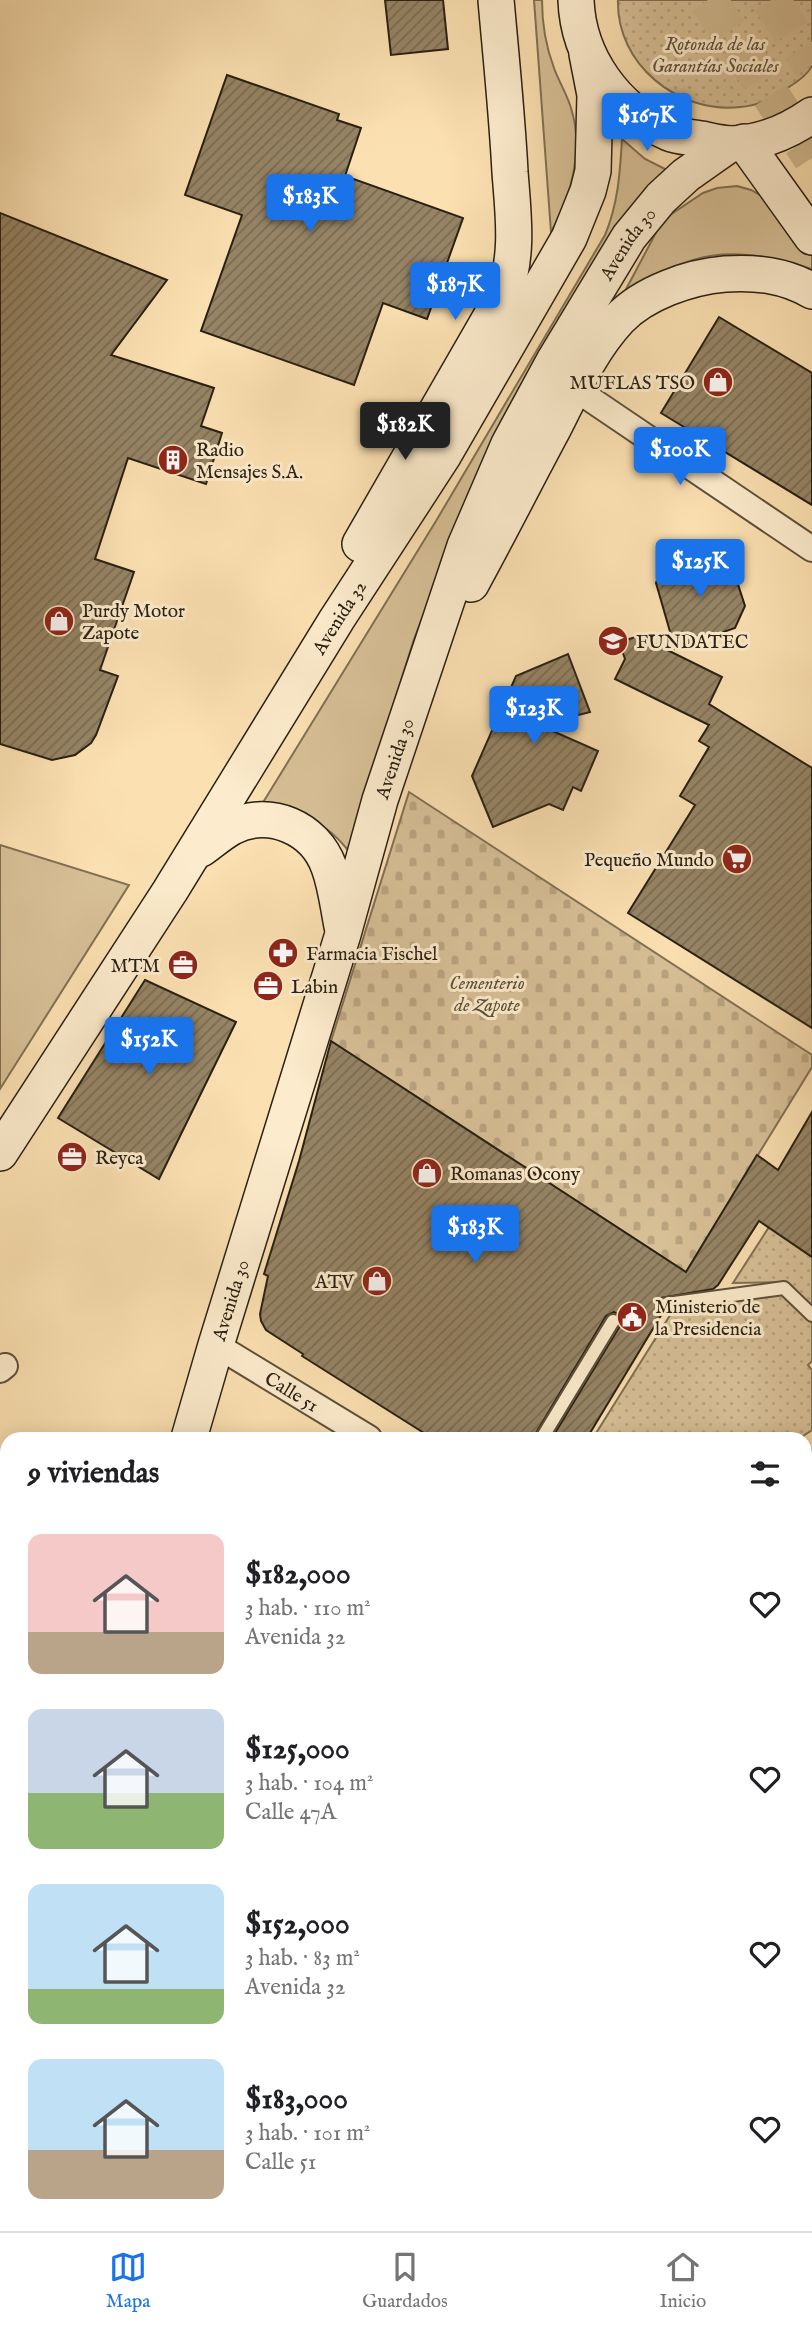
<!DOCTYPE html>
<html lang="es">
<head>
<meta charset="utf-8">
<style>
  body { margin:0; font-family:"IM FELL English",serif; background:#f6f6f6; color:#202124; height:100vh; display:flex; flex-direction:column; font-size:26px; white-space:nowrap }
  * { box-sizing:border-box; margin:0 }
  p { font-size:23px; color:#757577 }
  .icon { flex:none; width:38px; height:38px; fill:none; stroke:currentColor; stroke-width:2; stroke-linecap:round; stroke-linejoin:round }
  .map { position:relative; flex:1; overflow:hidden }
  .sheet { position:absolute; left:0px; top:1432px; width:812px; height:800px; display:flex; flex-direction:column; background:#fff; border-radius:21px 21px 0 0; box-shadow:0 4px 18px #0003 }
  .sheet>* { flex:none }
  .price { position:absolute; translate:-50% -60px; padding:0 16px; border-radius:7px; background:#1a73e8; color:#fff; font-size:23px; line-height:46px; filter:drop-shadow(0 2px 4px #0008) }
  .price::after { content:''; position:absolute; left:50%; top:42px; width:21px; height:16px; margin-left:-10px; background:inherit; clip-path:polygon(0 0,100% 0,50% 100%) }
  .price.current { background:#222; color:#fff }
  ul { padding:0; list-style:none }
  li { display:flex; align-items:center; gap:21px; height:175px; padding:0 28px }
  li span { display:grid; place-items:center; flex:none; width:196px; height:140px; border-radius:14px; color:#555 }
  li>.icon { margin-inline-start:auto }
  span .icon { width:84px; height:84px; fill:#fffc; stroke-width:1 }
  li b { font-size:30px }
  h2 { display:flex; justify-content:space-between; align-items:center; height:84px; padding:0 28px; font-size:30px }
  .tab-bar { display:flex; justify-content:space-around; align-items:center; height:98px; border-top:2px solid #e0e0e0; background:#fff; font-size:19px; color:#757577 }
  .tab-bar a { display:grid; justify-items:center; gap:4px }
  .tab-bar .current { color:#1a73e8 }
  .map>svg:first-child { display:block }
  .grass { fill:#d7bf96; stroke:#807054; stroke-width:2 }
  .cemetery { fill:url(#cemetery-stones); stroke:#807054; stroke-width:2 }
  .park { fill:url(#park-dots); stroke:#807054; stroke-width:2 }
  .building { fill:url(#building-hatch); stroke:#292013; stroke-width:2 }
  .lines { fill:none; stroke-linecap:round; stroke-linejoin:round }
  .highway-tunnel { stroke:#d1ba91; stroke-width:38; stroke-dasharray:38 19; stroke-linecap:butt }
  .lane-casing { stroke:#5e503a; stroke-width:16 }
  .street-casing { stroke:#5e503a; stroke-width:28 }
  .secondary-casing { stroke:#292013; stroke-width:38 }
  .lane { stroke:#fcebcc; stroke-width:12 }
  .street { stroke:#fcebcc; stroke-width:24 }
  .secondary { stroke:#fcebcc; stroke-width:35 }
  .labels { text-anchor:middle; stroke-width:6; stroke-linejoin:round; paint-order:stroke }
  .park-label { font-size:19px; font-style:italic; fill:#5d503a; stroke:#fcebcc }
  .street-label { font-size:19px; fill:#292013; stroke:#fcebcc }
  .poi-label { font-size:19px; fill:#292013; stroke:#fcebcc; text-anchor:start }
</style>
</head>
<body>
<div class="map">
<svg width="812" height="2231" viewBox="0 0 812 2231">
  <defs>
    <pattern id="cemetery-stones" width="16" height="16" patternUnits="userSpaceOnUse" patternTransform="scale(1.75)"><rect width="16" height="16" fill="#d7bf96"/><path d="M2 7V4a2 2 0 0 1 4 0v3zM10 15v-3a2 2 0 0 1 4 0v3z" fill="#b9a480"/></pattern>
    <pattern id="park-dots" width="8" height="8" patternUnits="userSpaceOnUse" patternTransform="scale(1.75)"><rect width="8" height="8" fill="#d7bf96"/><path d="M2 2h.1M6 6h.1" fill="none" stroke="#b9a480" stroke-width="1.8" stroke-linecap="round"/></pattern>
    <pattern id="building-hatch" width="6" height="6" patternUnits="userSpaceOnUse" patternTransform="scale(1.75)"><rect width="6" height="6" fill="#968465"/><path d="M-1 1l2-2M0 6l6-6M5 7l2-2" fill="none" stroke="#7a6c52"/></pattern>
  </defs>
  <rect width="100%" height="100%" fill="#fbe0b1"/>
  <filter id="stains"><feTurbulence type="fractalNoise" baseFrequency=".00286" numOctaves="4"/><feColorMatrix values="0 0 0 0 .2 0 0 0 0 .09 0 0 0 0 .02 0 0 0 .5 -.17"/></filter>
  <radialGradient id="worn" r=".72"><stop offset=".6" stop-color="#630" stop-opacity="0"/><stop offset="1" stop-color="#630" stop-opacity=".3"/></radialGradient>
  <!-- grass -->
  <path class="grass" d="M534,0H542C542,23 546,47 554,68C559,82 567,94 571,108C584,149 572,195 551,232Z
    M622,139L645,159L671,172L483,464L414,639L348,850C318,814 303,817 259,809L436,521L605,235C618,204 620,173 622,139Z
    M737,186L751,190L778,205L812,251V269C735,244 690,249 623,295L660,225L670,215L703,193L717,188Z
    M0,845L129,885L0,1089Z"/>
  <!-- cemetery -->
  <path class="cemetery" d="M409,792L812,1055V1067L686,1272L331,1041Z"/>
  <!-- park -->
  <path class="park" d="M618,0H812C812,12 812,56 812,65C809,74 797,82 789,87C775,97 758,106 740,107C678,114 616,64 618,0Z
    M769,1227L812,1257V1305L784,1282L733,1283Z
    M782,1294L812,1322V1361L808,1365L812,1370V1430L800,1438H593L674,1309Z
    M805,1609L812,1610V1668L805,1663Z"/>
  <!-- building -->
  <path class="building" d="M385,0H443L448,49L391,55Z
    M227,75L339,114L337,120L361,128L345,176L463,218L427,319L383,303L354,385L201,331L242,215L185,195Z
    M0,213L167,280L111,355L214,388L201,426L222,433L206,484L128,458L95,559L134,572L100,670L118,676L96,735L91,743L75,755L52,760L0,744Z
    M719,317L812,373V505L661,413Z
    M710,553L731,563L745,606L735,628L675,649L656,583L660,571Z
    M639,636L722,677L709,704L812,768V1028L628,913L695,805L680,796L709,747L699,741L709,725L615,679L625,659L619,642Z
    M568,654L590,712L539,725L598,751L581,791L573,787L563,810L549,804L493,827L472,776L516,676Z
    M145,980L236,1022L159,1179L58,1118Z
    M331,1041L686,1272L757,1155L778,1170L812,1112V1257L759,1221L718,1285L713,1289L661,1298L658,1305L663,1312L587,1438H552L620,1326L621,1317L614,1312L606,1316L533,1438H432L302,1356L303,1354L266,1330L261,1321L260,1314L268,1276L264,1274L299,1161Z"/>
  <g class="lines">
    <!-- highway-tunnel -->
    <path class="highway-tunnel" d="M708,0L812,158
      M771,0L812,65"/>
    <!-- lane casing -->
    <g class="lane-casing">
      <path id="lane" d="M667,1304L784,1288L812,1315
        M542,1438L613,1321
        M805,1453L812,1464
        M805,1509L812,1501"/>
    </g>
    <!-- street casing -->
    <g class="street-casing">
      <g id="street">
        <path d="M574,388L812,549"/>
        <path id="s1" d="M216,1345L369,1438"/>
        <path d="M0,1370L5,1366"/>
        <path d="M805,1699L812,1703"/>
        <path d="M0,1968L7,1971"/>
        <path d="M805,2027L812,2035"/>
      </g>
    </g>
    <!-- secondary casing -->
    <g class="secondary-casing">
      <g id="secondary">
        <path d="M576,0C578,58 616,110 669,133C678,137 691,137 701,139C711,141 722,144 732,144C761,143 789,131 812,115"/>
        <path d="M744,142L812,237"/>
        <path d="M360,544L504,294C519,255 513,212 510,172C507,114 501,57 496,0"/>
        <path d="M471,584C499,533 525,481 553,429C572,392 590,350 619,319C644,293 689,277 725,274C756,272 785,275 812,291"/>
        <path d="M201,849C211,842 221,833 232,827C270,808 315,828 329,867C336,886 338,906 342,926"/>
        <path id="s2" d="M0,1153L170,891L337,619L443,456L569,238L588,191L593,171L595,95L587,54"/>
        <path id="s3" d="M189,1438L216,1345L343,934L380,800L465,546L509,444L554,361L629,237L661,198L686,175L730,144"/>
        <path d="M805,1979L812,1976"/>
        <path d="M0,2106L7,2082"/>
        <path d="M178,2231L202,2224"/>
      </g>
    </g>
    <!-- lane -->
    <use href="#lane" class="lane"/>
    <!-- street -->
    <use href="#street" class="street"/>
    <!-- secondary -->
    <use href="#secondary" class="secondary"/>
  </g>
  <!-- icons -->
  <defs>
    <g id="shop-disc" transform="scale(1.575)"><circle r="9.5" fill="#8f2418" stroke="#fcebcc"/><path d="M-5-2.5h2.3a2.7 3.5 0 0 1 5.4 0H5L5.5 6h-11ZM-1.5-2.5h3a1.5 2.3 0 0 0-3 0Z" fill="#fff"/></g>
    <g id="building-disc" transform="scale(1.575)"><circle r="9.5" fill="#8f2418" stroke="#fcebcc"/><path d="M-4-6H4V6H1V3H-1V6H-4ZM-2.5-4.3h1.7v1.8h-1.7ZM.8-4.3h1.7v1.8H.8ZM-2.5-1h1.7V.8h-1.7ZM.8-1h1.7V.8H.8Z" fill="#fff"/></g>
    <g id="university-disc" transform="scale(1.575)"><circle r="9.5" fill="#8f2418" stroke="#fcebcc"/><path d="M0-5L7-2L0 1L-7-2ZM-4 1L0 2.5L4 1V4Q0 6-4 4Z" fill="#fff"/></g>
    <g id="supermarket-disc" transform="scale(1.575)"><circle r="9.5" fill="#8f2418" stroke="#fcebcc"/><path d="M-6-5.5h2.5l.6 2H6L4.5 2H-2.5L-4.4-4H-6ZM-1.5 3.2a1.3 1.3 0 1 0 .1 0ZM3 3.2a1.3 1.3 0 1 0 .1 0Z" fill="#fff"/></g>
    <g id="pharmacy-disc" transform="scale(1.575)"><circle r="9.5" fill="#8f2418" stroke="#fcebcc"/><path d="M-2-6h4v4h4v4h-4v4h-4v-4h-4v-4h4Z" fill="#fff"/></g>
    <g id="office-disc" transform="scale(1.575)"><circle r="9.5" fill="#8f2418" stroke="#fcebcc"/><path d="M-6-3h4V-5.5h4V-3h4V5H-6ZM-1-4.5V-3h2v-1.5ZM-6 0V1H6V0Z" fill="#fff"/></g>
    <g id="civic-disc" transform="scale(1.575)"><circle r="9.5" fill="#8f2418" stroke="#fcebcc"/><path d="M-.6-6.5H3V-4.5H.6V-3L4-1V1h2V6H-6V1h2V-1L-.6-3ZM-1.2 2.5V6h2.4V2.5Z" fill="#fff"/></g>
  </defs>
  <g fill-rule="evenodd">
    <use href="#shop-disc" x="718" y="382"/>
    <use href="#building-disc" x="173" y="460"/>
    <use href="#shop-disc" x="59" y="621"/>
    <use href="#university-disc" x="613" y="641"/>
    <use href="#supermarket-disc" x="737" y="859"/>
    <use href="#pharmacy-disc" x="283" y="953"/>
    <use href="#office-disc" x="183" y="965"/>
    <use href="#office-disc" x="268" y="986"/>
    <use href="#office-disc" x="72" y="1157"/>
    <use href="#shop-disc" x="427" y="1173"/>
    <use href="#shop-disc" x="377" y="1281"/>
    <use href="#civic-disc" x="632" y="1317"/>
  </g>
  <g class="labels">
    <!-- park labels -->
    <g class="park-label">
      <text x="715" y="50">Rotonda de las<tspan x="715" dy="22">Garantías Sociales</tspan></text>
      <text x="487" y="989">Cementerio<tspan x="487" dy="22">de Zapote</tspan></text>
    </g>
    <!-- street labels -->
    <g class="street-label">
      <text dy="7" stroke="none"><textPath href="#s3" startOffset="1278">Avenida 30</textPath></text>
      <text dy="7" stroke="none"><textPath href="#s2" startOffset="634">Avenida 32</textPath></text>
      <text dy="7" stroke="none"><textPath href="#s3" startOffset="710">Avenida 30</textPath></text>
      <text dy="7" stroke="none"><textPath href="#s3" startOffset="144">Avenida 30</textPath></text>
      <text dy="7" stroke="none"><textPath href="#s1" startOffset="89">Calle 51</textPath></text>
    </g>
    <!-- poi labels -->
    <g class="poi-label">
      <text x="695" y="389" text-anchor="end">MUFLAS TSO</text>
      <text x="196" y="456">Radio<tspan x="196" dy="22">Mensajes S.A.</tspan></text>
      <text x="82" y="617">Purdy Motor<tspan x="82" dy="22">Zapote</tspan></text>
      <text x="636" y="648">FUNDATEC</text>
      <text x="714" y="866" text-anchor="end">Pequeño Mundo</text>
      <text x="306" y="960">Farmacia Fischel</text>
      <text x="160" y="972" text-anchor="end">MTM</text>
      <text x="291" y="993">Labin</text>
      <text x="95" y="1164">Reyca</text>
      <text x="450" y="1180">Romanas Ocony</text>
      <text x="354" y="1288" text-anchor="end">ATV</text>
      <text x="655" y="1313">Ministerio de<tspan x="655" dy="22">la Presidencia</tspan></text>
    </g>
  </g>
  <rect width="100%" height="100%" filter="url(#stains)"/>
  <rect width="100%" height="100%" fill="url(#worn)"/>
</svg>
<b class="price" style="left:647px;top:153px">$167K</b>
<b class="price" style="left:310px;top:234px">$183K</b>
<b class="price" style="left:455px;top:322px">$187K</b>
<b class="price current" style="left:405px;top:462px">$182K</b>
<b class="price" style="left:680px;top:487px">$100K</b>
<b class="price" style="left:700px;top:599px">$125K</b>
<b class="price" style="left:534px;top:746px">$123K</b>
<b class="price" style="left:149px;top:1077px">$152K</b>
<b class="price" style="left:475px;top:1265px">$183K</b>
<section class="sheet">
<h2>9 viviendas<svg class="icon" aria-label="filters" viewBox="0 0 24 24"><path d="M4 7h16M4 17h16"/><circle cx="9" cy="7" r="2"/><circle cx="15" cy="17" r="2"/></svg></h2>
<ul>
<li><span style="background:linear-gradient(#f6c9c9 70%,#b9a48a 0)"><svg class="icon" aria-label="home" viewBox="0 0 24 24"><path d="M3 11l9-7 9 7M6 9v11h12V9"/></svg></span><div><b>$182,000</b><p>3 hab. · 110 m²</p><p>Avenida 32</p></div><svg class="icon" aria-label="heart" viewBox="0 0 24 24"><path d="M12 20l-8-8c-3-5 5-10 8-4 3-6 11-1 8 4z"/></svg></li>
<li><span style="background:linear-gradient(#c9d6e8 60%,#8fb573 0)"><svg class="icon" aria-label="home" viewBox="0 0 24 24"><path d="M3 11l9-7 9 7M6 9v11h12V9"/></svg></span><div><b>$125,000</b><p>3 hab. · 104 m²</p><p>Calle 47A</p></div><svg class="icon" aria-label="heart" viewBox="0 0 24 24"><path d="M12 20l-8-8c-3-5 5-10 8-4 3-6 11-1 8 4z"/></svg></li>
<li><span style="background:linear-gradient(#bfe0f5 75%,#8fb573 0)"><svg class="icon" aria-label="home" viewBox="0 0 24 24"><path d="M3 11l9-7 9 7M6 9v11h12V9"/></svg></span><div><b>$152,000</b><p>3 hab. · 83 m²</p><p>Avenida 32</p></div><svg class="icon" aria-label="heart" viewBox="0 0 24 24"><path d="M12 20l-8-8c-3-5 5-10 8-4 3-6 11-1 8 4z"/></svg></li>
<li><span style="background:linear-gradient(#bfe0f5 65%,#b9a48a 0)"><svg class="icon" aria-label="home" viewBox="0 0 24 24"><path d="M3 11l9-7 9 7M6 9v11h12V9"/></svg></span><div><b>$183,000</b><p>3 hab. · 101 m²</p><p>Calle 51</p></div><svg class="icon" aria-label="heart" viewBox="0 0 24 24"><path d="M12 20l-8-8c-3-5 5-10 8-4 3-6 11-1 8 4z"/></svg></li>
</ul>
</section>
</div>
<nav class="tab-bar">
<a class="current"><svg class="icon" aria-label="map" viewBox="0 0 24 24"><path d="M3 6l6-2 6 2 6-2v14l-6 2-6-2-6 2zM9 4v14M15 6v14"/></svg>Mapa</a>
<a><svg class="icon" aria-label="saved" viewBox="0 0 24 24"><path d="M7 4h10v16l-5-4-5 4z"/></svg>Guardados</a>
<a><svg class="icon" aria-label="home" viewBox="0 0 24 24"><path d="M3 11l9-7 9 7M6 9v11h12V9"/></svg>Inicio</a>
</nav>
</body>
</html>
